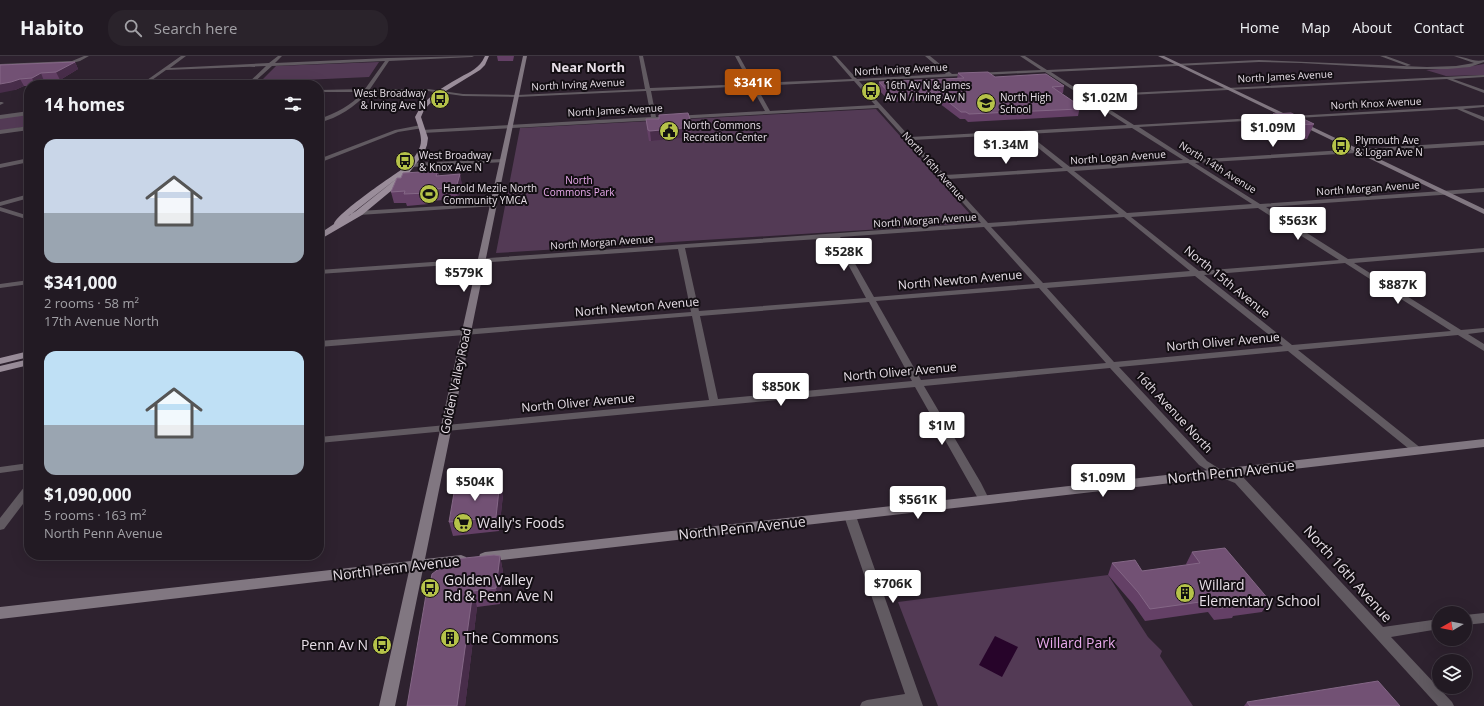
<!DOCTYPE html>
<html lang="en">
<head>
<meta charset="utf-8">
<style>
  body { margin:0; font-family:"Open Sans",sans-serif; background:#2a232b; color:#f1f3f6; height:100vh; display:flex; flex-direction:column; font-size:15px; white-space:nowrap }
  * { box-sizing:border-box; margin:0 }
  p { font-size:13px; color:#a2a1a6 }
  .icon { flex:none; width:22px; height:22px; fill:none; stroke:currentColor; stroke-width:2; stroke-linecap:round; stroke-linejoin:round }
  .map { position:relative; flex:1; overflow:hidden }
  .panel { position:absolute; left:24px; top:24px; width:300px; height:480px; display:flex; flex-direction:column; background:#221a23; border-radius:16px; box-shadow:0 4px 16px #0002,0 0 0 1px #3f3841 }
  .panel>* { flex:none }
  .needle { width:26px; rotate:261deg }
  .tools { position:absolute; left:1432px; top:550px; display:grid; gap:8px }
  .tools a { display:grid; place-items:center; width:40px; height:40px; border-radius:50%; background:#221a23; box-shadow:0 4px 16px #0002,0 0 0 1px #3f3841; font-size:20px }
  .price { position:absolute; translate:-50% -34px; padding:0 9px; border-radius:4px; background:#fff; color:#222; font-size:13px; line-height:26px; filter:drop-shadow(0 1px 2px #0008) }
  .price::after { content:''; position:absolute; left:50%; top:24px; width:12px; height:9px; margin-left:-6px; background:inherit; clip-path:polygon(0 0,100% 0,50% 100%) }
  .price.selected { background:#b45309; color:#fff }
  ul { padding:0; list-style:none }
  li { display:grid; align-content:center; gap:8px; height:212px; padding:0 20px }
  li span { display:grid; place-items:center; height:124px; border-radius:12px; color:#555 }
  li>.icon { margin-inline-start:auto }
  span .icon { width:72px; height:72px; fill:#fffc; stroke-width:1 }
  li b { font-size:17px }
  h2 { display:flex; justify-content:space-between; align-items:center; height:48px; padding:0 20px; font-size:17px }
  header { display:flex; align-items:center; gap:24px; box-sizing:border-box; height:56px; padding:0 20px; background:#221a23; border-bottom:1px solid #3f3841 }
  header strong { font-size:19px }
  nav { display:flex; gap:22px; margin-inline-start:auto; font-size:14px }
  .search { width:280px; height:36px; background:#2a232b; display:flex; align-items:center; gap:10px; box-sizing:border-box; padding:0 14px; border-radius:16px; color:#a2a1a6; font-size:15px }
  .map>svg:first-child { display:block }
  .green { fill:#533a55 }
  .water { fill:#27042a }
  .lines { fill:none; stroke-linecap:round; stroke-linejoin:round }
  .street { fill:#615a61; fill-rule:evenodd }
  .secondary { fill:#817781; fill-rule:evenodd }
  .primary { fill:#9a8d9a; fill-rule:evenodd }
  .wall { fill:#644066 }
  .shaded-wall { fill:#482d4a }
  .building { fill:#725174; stroke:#846786 }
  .labels { text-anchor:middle; stroke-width:4; stroke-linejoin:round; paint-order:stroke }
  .far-street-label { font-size:10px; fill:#e7dfe7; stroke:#130e13 }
  .far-poi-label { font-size:10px; fill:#e7dfe7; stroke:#130e13; text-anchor:start }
  .far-park-label { font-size:10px; fill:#e9abec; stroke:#130e13 }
  .street-label { font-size:12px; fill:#e7dfe7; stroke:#130e13 }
  .far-district-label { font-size:13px; font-weight:bold; fill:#e7dfe7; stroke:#130e13 }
  .near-street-label { font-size:14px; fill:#e7dfe7; stroke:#130e13 }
  .near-poi-label { font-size:14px; fill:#e7dfe7; stroke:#130e13; text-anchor:start }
  .near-park-label { font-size:14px; fill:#e9abec; stroke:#130e13 }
</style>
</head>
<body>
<header>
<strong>Habito</strong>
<div class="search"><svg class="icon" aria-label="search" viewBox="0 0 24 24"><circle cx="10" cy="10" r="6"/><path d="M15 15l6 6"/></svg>Search here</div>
<nav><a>Home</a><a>Map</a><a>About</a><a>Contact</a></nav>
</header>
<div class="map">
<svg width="1484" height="650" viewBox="0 0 1484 650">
  <rect width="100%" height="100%" fill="#2e222f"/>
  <!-- green -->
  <path class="green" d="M379,6L369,21L260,26L276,10Z
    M1484,8V19L1446,20L1426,14L1466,11Z
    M876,53L978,167L496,197L520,72Z
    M29,58V70L0,75V62Z
    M1108,519L1148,581L1162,595L1160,600L1193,650H938L898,546Z"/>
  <!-- water -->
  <path class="water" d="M995,580L1018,591L1002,621L979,609Z"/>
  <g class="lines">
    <!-- street -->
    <path class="street" d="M84,0H89L80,5L72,7L0,10V8L72,5Z
      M181,0H186L170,12L269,7L278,0H282L275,7L388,2L474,0L472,1L389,5L370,33H428L463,38L517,39L645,33L639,0H643L650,32L750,28L735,0H739L754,27L852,23L832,0H836L857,23L946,18L925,0H930L952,18L1041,14L1020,0H1025L1047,14L1259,4L1427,11L1456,10L1474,7L1454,0C1465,0 1474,7 1484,4V6L1470,11L1448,13H1406L1301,7L1259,6L1051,16L1086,39L1484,19V21L1453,23L1484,34V37L1447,23L1090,41L1134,69L1484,49V51L1463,53L1484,61V65L1457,53L1139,71L1190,104L1484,85V89L1195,107L1260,148L1484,132V136L1266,151L1348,203L1484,192V196L1354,207L1461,274L1484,272V276L1468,278L1484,288V295L1458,279L1298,294L1422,393L1423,395L1422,397H1414L1288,295L1119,311L1207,405L1223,415L1243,421L1383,571L1439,563V573L1391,581L1452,646L1454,650H1438L1235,427L1215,419L1199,409L1110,312L924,330L981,427L989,443L988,446H980L915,331L319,387V381L709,344L692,260L319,291V285L691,256L678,193L319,218V214L981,167L878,52L423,77L421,76V74L651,61L646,35L517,41L463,40L428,35L368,36C354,52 339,61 319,67V63C336,57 351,50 363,36H319V34L365,33L385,5L272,10L251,29H246L266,10L166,14L145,29H140ZM1045,16L1127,69L910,81L859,25ZM854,25L875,49L770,55L756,30ZM751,30L765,55L656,61L651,35ZM1132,72L1183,104L1070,111L1028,78ZM1021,78L1063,112L945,119L913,84ZM1188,107L1252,148L1127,157L1074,115ZM1067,115L1119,158L988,167L948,123ZM1258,152L1339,204L1199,215L1131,161ZM1124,161L1190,215L1043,227L991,171ZM984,171L1035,228L874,241L840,181ZM834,182L866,242L699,255L685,192ZM1345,207L1451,275L1292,289L1204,219ZM1195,220L1283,290L1114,306L1047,232ZM1039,232L1106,307L921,324L876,245ZM869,246L912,325L718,343L700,260Z
      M1380,0H1386L1411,9L1407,10Z
      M0,46H2L4,47L0,49Z
      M29,55V59L0,63V59Z
      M421,69L423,70V72L398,76L319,107V103L395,74Z
      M29,70V74L0,78V74Z
      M29,102V106L0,112V108Z
      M503,103L505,104V106L411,111L408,109L411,107Z
      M29,138V142L0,150V146Z
      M493,147L496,149L495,150L359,159L356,157L359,155Z
      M0,151L29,160V164L0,155Z
      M29,224V228L0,232V228Z
      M29,407V413L0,417V411Z
      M29,429V440L4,473L0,474V462L25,430Z
      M850,456L854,457L856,460L923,650H860L862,646L867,644L905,638L844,460L846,457Z
      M1484,557V567L1465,569V559Z"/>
    <!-- secondary -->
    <path class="secondary" d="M523,0H527L425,503L461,499L466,501L467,504L466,507L461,509L423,513L395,650H379L409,515L0,563V551L411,505Z
      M1158,0H1164L1484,153V158Z
      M1484,383V391L485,506L480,504L479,501L480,498L485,496Z"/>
    <!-- primary -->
    <path class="primary" d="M485,0H489L485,9L480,14L436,41L424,54L421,61L428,82L427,89L424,97L403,125L362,159L319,184V178L334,168C336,158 392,120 404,112L407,111C424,89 424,87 415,61C424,42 441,32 459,22C471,15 479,13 485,0ZM400,120L356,155L348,160L350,159Z
      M29,295V301L0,308V302Z
      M29,303V309L0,316V310Z"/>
  </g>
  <!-- wall -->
  <path class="wall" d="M497,0H514L513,5H498Z
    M75,6L78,13L60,24L44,25L37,29H29V30H24L15,34L0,9Z
    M958,17L995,21L1064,30L1063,37H1061L1080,50L1078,60L968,66L965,63H960L935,44L890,46L878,33L879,26L957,23Z
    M1273,58L1314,68L1307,83L1290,84L1267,72Z
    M659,59L691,66V76L683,77V82L651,85H649L647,74L646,63H659Z
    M438,115L439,120L460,118L462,130L458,143L430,145L429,148L407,150L406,147H394L391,136L401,122Z
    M503,439L499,475L453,480L449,466Z
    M1192,496L1269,544L1262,556L1233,560L1232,562L1214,564L1208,556L1145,565L1133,548L1108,519L1112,507L1142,515L1187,509L1186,508Z
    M500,500L503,516L500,548L477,551L465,650H407L429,533Z
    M1247,646L1400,650H1244Z"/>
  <!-- shaded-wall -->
  <path class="shaded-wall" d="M75,6L78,13L60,24L56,16Z
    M41,17L44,25L37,29H35L32,22Z
    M20,23L24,30L15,34L0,37V28Z
    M683,72V82L651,85L650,75Z
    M438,115L440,126L436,120Z
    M460,118L462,130L458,143L456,132Z
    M428,133L430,145L429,148L427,137Z
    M500,425L503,439L499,475L496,461Z
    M500,500L503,516L500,548L496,532Z
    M473,535L477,551L465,650H457Z"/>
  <!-- building -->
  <path class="building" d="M75,6L56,16L41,17L32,22L20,23L11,26L0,28V9Z
    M988,16L995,21L1046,18L1064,30L1052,31L1080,50H1075L1079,53L969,58L966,56H961L936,36L891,39L879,26L964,22L958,17Z
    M688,57L691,66L682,67L683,72L650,75L648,74L646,63H659V59Z
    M1291,57L1314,68L1296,69L1273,58Z
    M438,115L436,120L460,118L456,132L428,133L427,137L404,138L405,135L391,136L397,122H401L403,117Z
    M500,425L496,461L449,466L455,431Z
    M1225,492L1269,544L1238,549L1239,550L1220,552L1214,544L1150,553L1138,536L1112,507L1135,504L1142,515L1200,507L1192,496Z
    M494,499L500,500L496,532L473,535L457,650H407L427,533H429L432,518L448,506L455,503Z
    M1378,625L1400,650H1250L1247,646Z"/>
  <!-- icons -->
  <defs>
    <g id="bus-disc" transform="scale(1)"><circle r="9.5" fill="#b5c249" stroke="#130e13"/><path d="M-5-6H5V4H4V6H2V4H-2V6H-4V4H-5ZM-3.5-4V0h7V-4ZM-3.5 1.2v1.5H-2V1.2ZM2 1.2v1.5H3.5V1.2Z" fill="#111"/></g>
    <g id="school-disc" transform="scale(1)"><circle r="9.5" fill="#b5c249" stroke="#130e13"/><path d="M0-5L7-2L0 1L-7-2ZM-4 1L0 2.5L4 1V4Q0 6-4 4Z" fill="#111"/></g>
    <g id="civic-disc" transform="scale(1)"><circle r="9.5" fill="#b5c249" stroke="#130e13"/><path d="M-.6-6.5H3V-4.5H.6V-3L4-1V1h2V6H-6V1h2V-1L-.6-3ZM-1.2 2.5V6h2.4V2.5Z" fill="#111"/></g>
    <g id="stadium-disc" transform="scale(1)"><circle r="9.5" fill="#b5c249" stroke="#130e13"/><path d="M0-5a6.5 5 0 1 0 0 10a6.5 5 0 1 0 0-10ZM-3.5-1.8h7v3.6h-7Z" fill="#111"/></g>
    <g id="supermarket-disc" transform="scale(1)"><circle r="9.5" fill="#b5c249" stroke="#130e13"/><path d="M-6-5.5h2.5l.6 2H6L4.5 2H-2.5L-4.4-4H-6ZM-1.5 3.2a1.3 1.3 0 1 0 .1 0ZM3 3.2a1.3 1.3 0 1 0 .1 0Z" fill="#111"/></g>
    <g id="building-disc" transform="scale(1)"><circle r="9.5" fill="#b5c249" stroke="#130e13"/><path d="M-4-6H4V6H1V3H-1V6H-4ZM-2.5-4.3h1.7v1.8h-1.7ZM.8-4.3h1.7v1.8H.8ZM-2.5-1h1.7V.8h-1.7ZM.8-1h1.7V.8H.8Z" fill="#111"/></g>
  </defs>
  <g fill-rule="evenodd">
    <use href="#bus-disc" x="871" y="35"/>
    <use href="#bus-disc" x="440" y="43"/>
    <use href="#school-disc" x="986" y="47"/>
    <use href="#civic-disc" x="669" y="75"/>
    <use href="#bus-disc" x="1341" y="90"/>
    <use href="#bus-disc" x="405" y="105"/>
    <use href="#stadium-disc" x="429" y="138"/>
    <use href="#supermarket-disc" x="463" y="467"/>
    <use href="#bus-disc" x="430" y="532"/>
    <use href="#building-disc" x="1185" y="537"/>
    <use href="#building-disc" x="450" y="582"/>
    <use href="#bus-disc" x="382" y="589"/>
  </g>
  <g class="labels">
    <!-- far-street labels -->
    <g class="far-street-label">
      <text transform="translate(901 13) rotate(-3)" y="4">North Irving Avenue</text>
      <text transform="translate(1285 20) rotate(-3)" y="4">North James Avenue</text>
      <text transform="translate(578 28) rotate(-3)" y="4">North Irving Avenue</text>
      <text transform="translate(1376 47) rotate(-3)" y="4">North Knox Avenue</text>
      <text transform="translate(615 54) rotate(-3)" y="4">North James Avenue</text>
      <text transform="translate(1118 101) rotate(-4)" y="4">North Logan Avenue</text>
      <text transform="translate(934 110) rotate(48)" y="4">North 16th Avenue</text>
      <text transform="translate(1218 111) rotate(32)" y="4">North 14th Avenue</text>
      <text transform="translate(1368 132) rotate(-4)" y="4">North Morgan Avenue</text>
      <text transform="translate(925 164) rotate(-4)" y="4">North Morgan Avenue</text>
      <text transform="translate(602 186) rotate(-4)" y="4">North Morgan Avenue</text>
    </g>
    <!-- far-poi labels -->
    <g class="far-poi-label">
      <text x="885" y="33">16th Av N &amp; James<tspan x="885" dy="12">Av N / Irving Av N</tspan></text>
      <text x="426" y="41" text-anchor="end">West Broadway<tspan x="426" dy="12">&amp; Irving Ave N</tspan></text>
      <text x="1000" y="45">North High<tspan x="1000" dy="12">School</tspan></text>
      <text x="683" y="73">North Commons<tspan x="683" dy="12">Recreation Center</tspan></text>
      <text x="1355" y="88">Plymouth Ave<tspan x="1355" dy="12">&amp; Logan Ave N</tspan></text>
      <text x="419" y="103">West Broadway<tspan x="419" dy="12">&amp; Knox Ave N</tspan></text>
      <text x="443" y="136">Harold Mezile North<tspan x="443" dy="12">Community YMCA</tspan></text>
    </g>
    <!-- far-park labels -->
    <g class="far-park-label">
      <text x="579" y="128">North<tspan x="579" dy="12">Commons Park</tspan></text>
    </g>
    <!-- street labels -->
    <g class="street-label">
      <text transform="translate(960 224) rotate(-5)" y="4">North Newton Avenue</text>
      <text transform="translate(1227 226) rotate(39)" y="4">North 15th Avenue</text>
      <text transform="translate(637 251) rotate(-5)" y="4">North Newton Avenue</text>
      <text transform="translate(1223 286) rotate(-5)" y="4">North Oliver Avenue</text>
      <text transform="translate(900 316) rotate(-5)" y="4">North Oliver Avenue</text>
      <text transform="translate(456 325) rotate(-78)" y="4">Golden Valley Road</text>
      <text transform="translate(578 347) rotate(-5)" y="4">North Oliver Avenue</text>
      <text transform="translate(1174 356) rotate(47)" y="4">16th Avenue North</text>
    </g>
    <!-- far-district labels -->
    <g class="far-district-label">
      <text x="588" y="16">Near North</text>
    </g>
    <!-- near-street labels -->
    <g class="near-street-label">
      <text transform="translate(1231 416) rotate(-6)" y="5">North Penn Avenue</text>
      <text transform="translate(742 472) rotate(-6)" y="5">North Penn Avenue</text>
      <text transform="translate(396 512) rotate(-7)" y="5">North Penn Avenue</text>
      <text transform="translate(1348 518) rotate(48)" y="5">North 16th Avenue</text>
    </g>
    <!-- near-poi labels -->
    <g class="near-poi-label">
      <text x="477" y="472">Wally's Foods</text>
      <text x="444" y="529">Golden Valley<tspan x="444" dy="16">Rd &amp; Penn Ave N</tspan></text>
      <text x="1199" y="534">Willard<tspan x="1199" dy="16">Elementary School</tspan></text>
      <text x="464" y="587">The Commons</text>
      <text x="368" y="594" text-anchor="end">Penn Av N</text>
    </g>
    <!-- near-park labels -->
    <g class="near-park-label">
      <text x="1076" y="592">Willard Park</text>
    </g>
  </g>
</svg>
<div class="tools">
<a><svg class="needle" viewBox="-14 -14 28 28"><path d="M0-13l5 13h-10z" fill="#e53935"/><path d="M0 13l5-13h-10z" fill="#a2a1a6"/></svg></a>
<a><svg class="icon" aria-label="layers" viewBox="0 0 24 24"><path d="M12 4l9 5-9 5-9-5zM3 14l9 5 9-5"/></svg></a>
</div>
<b class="price selected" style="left:753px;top:47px">$341K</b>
<b class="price" style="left:1105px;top:62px">$1.02M</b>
<b class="price" style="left:1273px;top:92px">$1.09M</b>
<b class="price" style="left:1006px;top:109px">$1.34M</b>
<b class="price" style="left:1298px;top:185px">$563K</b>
<b class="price" style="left:844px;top:216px">$528K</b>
<b class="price" style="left:464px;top:237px">$579K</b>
<b class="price" style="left:1398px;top:249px">$887K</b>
<b class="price" style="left:781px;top:351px">$850K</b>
<b class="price" style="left:942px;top:390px">$1M</b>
<b class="price" style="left:1103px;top:442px">$1.09M</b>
<b class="price" style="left:475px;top:446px">$504K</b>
<b class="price" style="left:918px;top:464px">$561K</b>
<b class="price" style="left:893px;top:548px">$706K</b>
<section class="panel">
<h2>14 homes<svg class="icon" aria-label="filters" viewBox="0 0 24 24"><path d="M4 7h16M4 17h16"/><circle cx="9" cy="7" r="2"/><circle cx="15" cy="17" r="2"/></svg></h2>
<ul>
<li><span style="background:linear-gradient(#c9d6e8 60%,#9aa5b1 0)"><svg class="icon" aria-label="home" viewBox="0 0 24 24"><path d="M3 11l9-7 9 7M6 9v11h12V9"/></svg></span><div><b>$341,000</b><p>2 rooms · 58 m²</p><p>17th Avenue North</p></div></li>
<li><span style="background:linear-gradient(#bfe0f5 60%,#9aa5b1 0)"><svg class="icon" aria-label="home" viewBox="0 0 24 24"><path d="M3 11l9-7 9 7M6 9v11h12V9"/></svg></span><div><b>$1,090,000</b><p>5 rooms · 163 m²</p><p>North Penn Avenue</p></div></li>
</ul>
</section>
</div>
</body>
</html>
